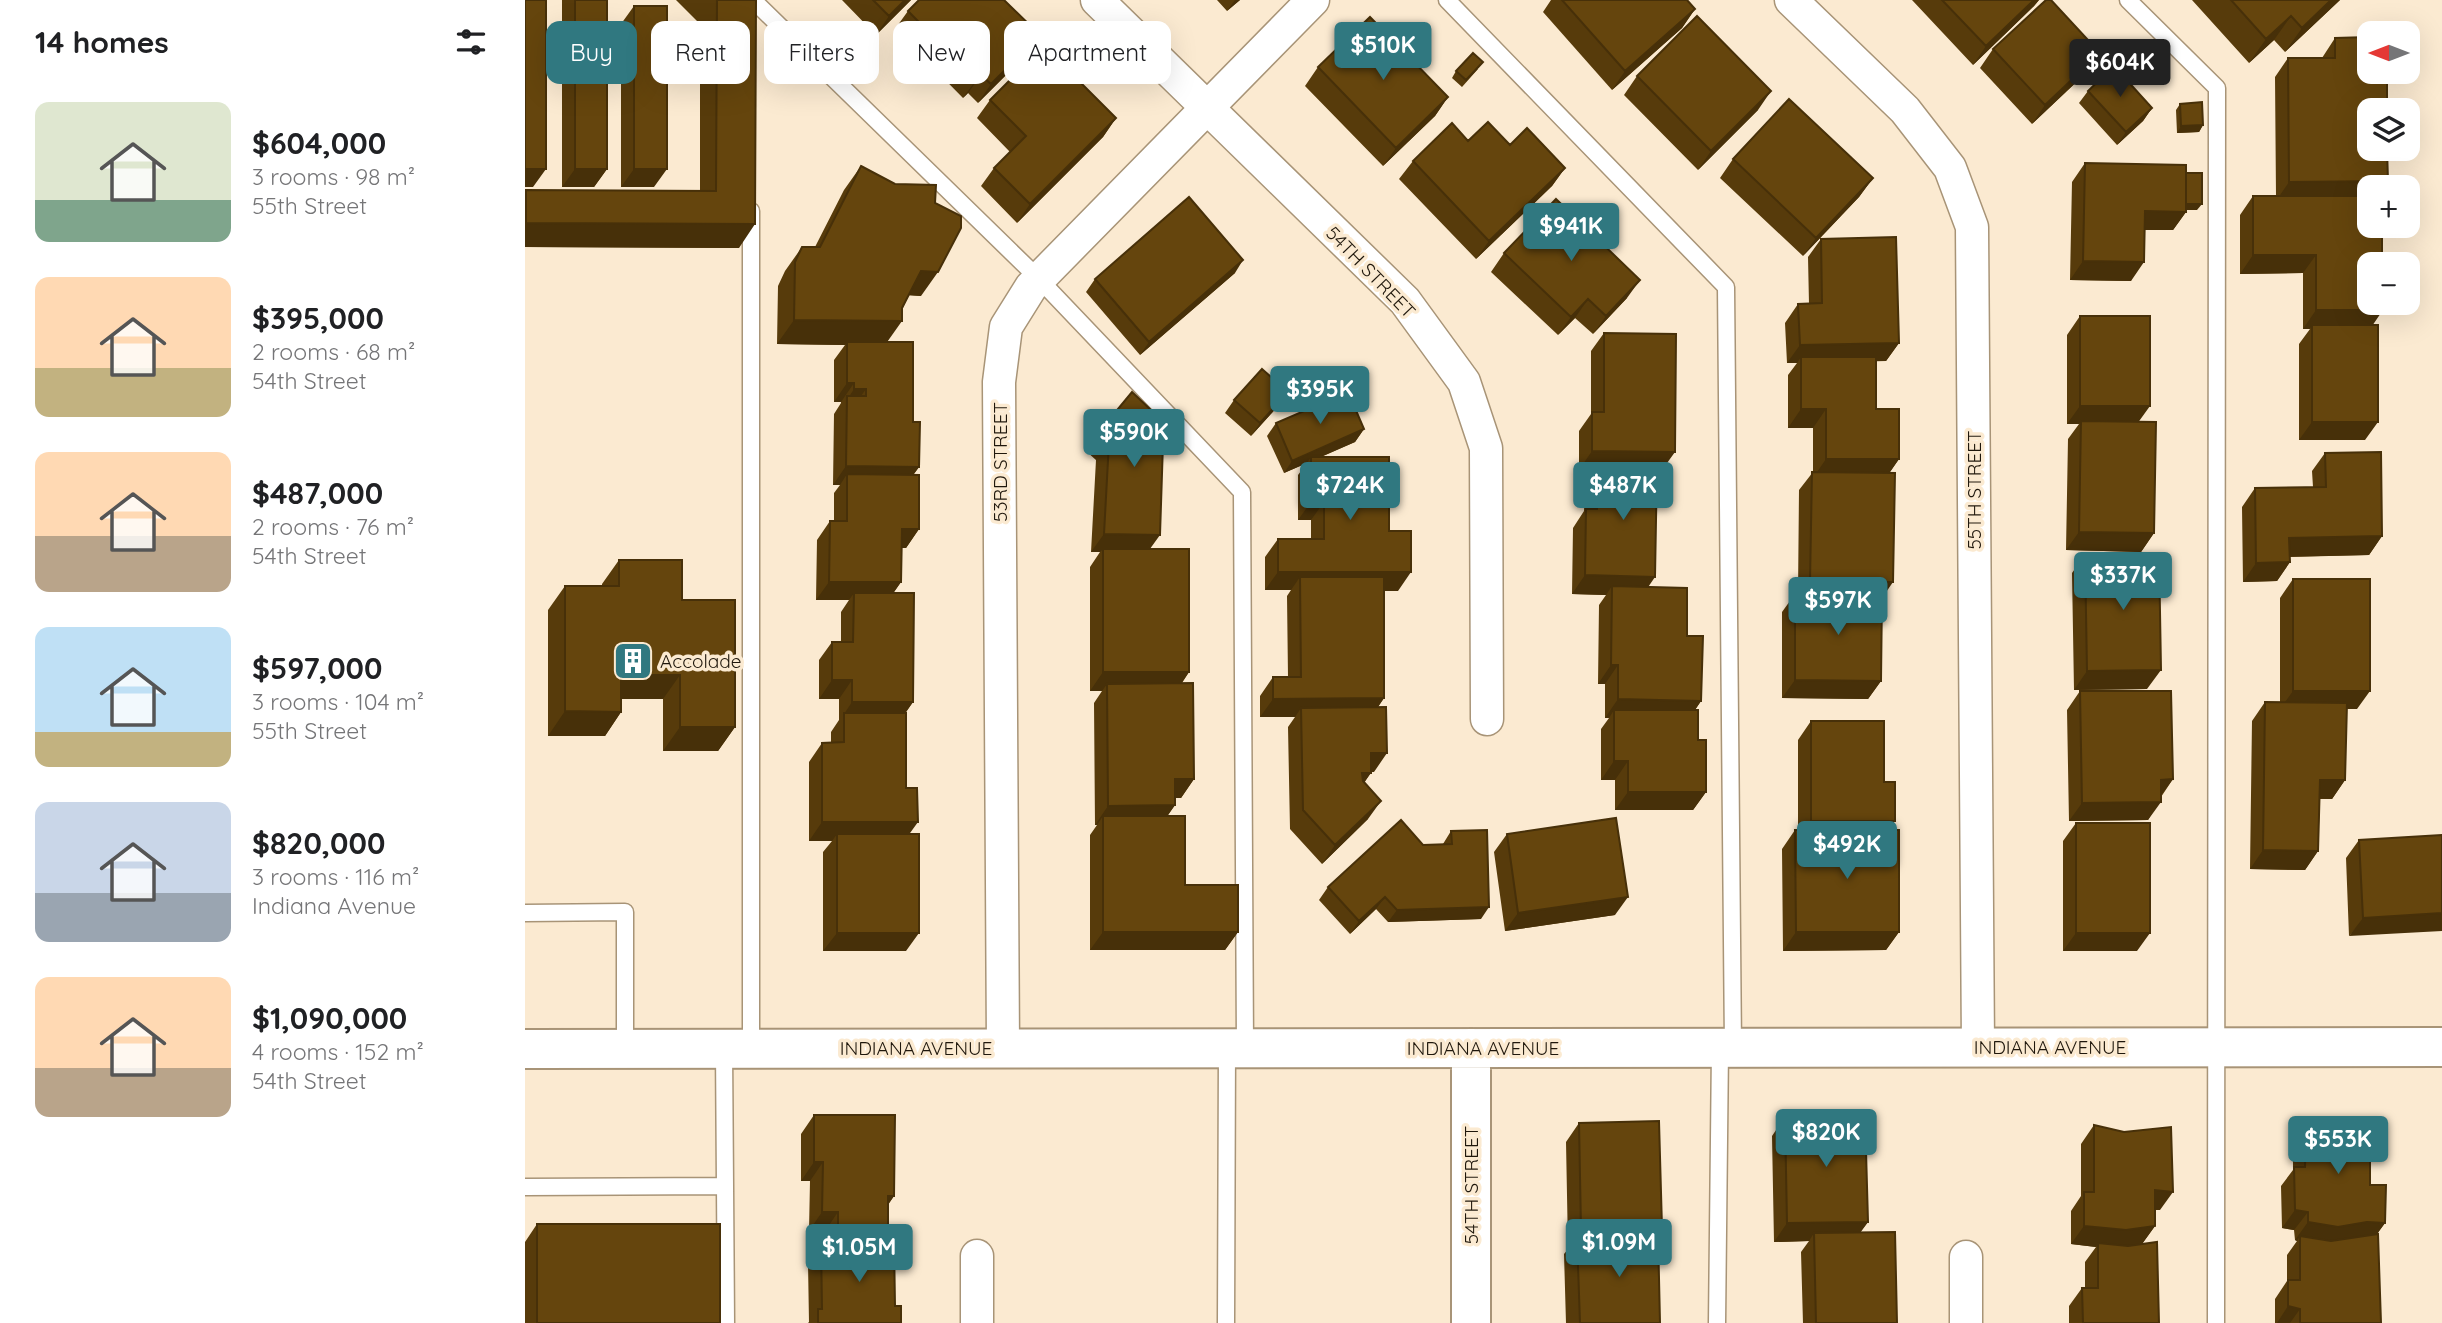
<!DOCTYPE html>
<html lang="en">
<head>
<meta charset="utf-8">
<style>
  body { margin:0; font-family:Quicksand,sans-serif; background:#f2f2f2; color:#202124; height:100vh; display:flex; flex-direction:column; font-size:26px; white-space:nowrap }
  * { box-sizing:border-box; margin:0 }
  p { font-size:23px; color:#757577 }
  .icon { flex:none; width:38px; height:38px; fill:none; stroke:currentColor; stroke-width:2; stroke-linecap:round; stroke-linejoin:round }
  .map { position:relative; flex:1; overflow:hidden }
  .drawer { display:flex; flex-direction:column; background:#fff; width:525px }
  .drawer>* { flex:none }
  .banner { position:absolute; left:21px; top:21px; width:665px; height:63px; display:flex; gap:14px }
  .needle { width:46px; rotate:270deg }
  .buttons { position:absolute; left:1832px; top:21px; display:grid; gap:14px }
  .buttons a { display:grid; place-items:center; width:63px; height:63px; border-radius:14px; background:#fff; box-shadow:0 7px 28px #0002; font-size:35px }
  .price { position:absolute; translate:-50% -60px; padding:0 16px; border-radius:7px; background:#307880; color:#fff; font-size:23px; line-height:46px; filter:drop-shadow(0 2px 4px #0008) }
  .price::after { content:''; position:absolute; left:50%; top:42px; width:21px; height:16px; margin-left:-10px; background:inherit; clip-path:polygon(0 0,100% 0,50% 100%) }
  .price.selected { background:#222; color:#fff }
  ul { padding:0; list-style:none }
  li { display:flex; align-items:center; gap:21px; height:175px; padding:0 35px }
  li span { display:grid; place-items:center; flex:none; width:196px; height:140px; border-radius:14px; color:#555 }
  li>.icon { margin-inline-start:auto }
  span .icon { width:84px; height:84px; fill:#fffc; stroke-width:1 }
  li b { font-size:30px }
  h2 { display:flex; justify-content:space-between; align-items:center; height:84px; padding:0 35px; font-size:30px }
  .pill { padding:0 24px; border-radius:14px; background:#fff; box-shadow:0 7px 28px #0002; font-size:24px; line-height:63px }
  .pill.selected { background:#307880; color:#fff }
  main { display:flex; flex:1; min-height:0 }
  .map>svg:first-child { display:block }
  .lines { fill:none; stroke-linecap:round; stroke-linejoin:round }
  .lane-casing { stroke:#a89477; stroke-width:19 }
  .street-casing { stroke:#a89477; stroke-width:35 }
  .secondary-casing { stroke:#a89477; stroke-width:42 }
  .lane { stroke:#fff; stroke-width:16 }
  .street { stroke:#fff; stroke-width:32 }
  .secondary { stroke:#fff; stroke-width:38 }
  .wall { fill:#573b0b }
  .shaded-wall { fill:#473009 }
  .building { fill:#65450d; stroke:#473009; stroke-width:2 }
  .labels { text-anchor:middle; stroke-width:7; stroke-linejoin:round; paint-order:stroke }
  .street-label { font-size:19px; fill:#1f170c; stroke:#fbead1 }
  .poi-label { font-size:19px; fill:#1f170c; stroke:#fbead1; text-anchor:start }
</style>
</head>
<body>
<main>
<section class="drawer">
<h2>14 homes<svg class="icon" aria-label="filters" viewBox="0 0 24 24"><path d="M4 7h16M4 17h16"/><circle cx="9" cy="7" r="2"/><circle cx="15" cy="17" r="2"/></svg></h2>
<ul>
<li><span style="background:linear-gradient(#dfe7d0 70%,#7fa58c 0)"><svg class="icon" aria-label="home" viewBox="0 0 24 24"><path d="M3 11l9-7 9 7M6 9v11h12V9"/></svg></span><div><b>$604,000</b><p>3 rooms · 98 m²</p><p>55th Street</p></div></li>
<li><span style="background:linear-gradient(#ffd9b3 65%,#c2b280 0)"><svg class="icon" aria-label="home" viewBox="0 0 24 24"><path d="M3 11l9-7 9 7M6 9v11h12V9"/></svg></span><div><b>$395,000</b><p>2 rooms · 68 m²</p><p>54th Street</p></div></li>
<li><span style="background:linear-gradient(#ffd9b3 60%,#b9a48a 0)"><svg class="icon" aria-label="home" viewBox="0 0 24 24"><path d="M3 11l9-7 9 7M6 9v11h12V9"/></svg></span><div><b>$487,000</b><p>2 rooms · 76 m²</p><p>54th Street</p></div></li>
<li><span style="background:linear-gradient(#bfe0f5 75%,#c2b280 0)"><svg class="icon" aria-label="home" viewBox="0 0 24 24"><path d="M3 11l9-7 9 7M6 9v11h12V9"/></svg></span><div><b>$597,000</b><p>3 rooms · 104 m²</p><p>55th Street</p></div></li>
<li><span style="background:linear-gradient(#c9d6e8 65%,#9aa5b1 0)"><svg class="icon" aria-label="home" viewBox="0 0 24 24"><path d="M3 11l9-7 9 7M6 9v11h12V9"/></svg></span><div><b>$820,000</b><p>3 rooms · 116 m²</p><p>Indiana Avenue</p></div></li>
<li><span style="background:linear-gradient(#ffd9b3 65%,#b9a48a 0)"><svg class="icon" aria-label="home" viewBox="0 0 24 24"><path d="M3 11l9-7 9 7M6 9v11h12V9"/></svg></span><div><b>$1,090,000</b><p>4 rooms · 152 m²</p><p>54th Street</p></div></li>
</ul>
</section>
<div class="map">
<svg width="1917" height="1323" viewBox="0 0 1917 1323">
  <rect width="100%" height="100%" fill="#fbead1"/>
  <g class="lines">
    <!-- lane casing -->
    <g class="lane-casing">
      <path id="lane" d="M228,0L514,279L717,492L720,1048
        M922,0L1201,287L1208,1048
        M1603,0L1692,88L1691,1323
        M226,211V1049
        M0,913L100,912V1050
        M199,1049L201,1323
        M0,1187L199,1186
        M701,1323L702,1048
        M1192,1323L1195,1048"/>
    </g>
    <!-- street casing -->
    <g class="street-casing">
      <path id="street" d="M572,0L880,301L939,382L961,448L962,719
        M1266,0L1380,110L1425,168L1447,227L1453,1047
        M478,1048L474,382L481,327L506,287L788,0
        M452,1256V1323
        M1441,1323V1257"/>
    </g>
    <!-- secondary casing -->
    <g class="secondary-casing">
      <path id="secondary" d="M946,1048V1323
        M0,1049L1917,1047"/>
    </g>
    <!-- lane -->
    <use href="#lane" class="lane"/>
    <!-- street -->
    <use href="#street" class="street"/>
    <!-- secondary -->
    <use href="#secondary" class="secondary"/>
  </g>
  <!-- wall -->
  <path class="wall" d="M37,0H82V169L69,187H37Z
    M151,0H231L214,248L0,247V192L1,190L175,191V24Z
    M317,0H386L351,35Z
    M692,0H715L702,11Z
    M1026,0H1162L1170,9L1157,28L1087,90L1018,12Z
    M1387,0H1514L1509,6L1448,65Z
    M1667,0H1815L1760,52L1749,40L1724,63Z
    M109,6L129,187H96V24Z
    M383,11L515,35L502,54L453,103L443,93L438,98L370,29Z
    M1810,38L1863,181L1858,187H1844L1847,325L1840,440H1774V344L1785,329H1778V273L1715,274V215L1728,196H1751L1750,77L1763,58H1797Z
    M1468,49L1575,53L1562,72L1507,124L1455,68Z
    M793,67L923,97L910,116L858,166L780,86Z
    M953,69L937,87L927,78L931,71Z
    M1112,76L1233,110L1173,170L1099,95Z
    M1563,91L1627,108L1618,121L1592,145L1554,103Z
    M465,100L591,118L578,137L492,223L456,186L469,168L485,152L452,118Z
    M1655,104L1678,125L1674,132L1652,133L1651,110Z
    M943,141L985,145L1040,168L1027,186L951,259L874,179L888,161Z
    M1208,159L1348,178L1334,197L1278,256L1195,178Z
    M1560,163L1661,173L1672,210H1661V212L1648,230H1620L1606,281L1545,280L1547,182Z
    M336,166L396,296L384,295L362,342L388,422L394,467L388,475L394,529L381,548H377L376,582L368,593L388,702L380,713L381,788L384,834L381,951H298V852L307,841H284V762L297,743H306V732L314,720V699H294V660L307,642H316V612L324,600H291L292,540L305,521H309V493L315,485H308L309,414L316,403V402H309V360L320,345L252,344L253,286L260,271L277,247H290L319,190Z
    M1296,239L1374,343L1361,361H1351V409L1374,459L1364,473L1357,598L1356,681L1343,699L1257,698V612L1270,594H1273L1274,490L1288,472V428H1263V375L1272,363H1262L1260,323L1273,304H1284L1283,257Z
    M979,253L1102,298L1068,334L1050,318L1033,335L966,272Z
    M710,273L615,355L561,292L570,279Z
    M1555,316L1613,422L1629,533L1616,552L1541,550L1543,439L1554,424H1542V335Z
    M1079,333L1137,470H1132L1123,587L1162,636L1176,701L1170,710L1181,792L1168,810H1090V780H1076V729L1084,718H1080V684H1073L1074,605L1081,595L1047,594L1048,528L1059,511L1060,480L1067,470H1054V431L1066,414V351Z
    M763,392L754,405L726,436L700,413L709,400Z
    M751,423L839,429L830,442L796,457L864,531L873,591H859V698L853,707L849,772H846L839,783L843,819L797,864L765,829L763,727L770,717H735V696L748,677H763L762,596L766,590H740V557L753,539H786V520H773V475L782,463L759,473L742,436Z
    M574,432L638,443L625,549L664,672L657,683L669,779L656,798H650V805L642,816L660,885L713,932L700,950H565V835L572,825H570L569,703L577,691H565V567L575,552H566L571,460L561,451Z
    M1800,453L1857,536L1844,555L1764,557L1765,562L1752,581L1718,582L1717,507L1730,488L1788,487L1787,471Z
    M1560,555L1622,689L1549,690L1547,573Z
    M94,560L157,600L210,727L193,751H138V699H96V712L80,736H23V610L40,586H77V584Z
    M1768,579L1832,709H1822L1820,780L1807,799H1795L1793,851L1780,870L1725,869L1727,721L1740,702H1755V598Z
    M1555,691L1648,779L1636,797L1623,820L1544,821L1542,710Z
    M1286,721L1359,782L1374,932L1361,950L1258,951L1257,849L1270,830H1273V740Z
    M1551,823L1612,951H1538V841Z
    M926,831L956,919L863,922L851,909L825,934L794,900L803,887L898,845L918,844Z
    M982,834L1090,915L980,931L969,852Z
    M1917,835L1824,936L1821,858L1834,840Z
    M289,1115L369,1196L363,1205L352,1243L376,1323H283L284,1322L283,1263L296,1245H300V1231H284L285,1181H276V1134Z
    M1260,1117L1343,1222L1335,1232L1372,1323H1278L1276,1252L1284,1241L1249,1242L1247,1136Z
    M1781,1119L1845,1185L1860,1223L1851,1235L1856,1323H1750V1299L1762,1281V1255L1772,1241L1770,1240L1769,1230L1757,1228L1756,1186L1768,1170V1138Z
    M1054,1123L1137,1228L1132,1234L1135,1323H1041L1039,1254L1044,1248H1043L1041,1142Z
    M1569,1125L1635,1210H1630V1226L1617,1244L1634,1323H1544V1306L1557,1288H1560V1262L1571,1247L1546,1244V1211L1556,1196V1144Z
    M12,1224L195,1323H0V1242Z"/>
  <!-- shaded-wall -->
  <path class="shaded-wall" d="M380,0H386L351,35L364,16Z
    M710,0H715L702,11Z
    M1509,0H1514L1509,6L1448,65L1461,46Z
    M1806,0H1815L1760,52L1777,28Z
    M1170,9L1157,28L1087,90L1100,71Z
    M1766,16L1749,40L1724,63L1741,39Z
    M515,35L502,54L453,103L466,84Z
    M1575,53L1562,72L1507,124L1520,105Z
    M456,75L443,93L438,98L451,80Z
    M1246,91L1233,110L1173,170L1186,151Z
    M923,97L910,116L858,166L871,148Z
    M1627,108L1618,121L1592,145L1601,132Z
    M591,118L578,137L492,223L505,204Z
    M1678,125L1674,132L1652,133L1656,126Z
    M1040,168L1027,186L951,259L964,241Z
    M0,169H21L8,187H0Z
    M50,169H82L69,187H37Z
    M109,169H142L129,187H96Z
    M1348,178L1334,197L1278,256L1291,238Z
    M1863,181L1858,187H1844V200L1751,201L1764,182Z
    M1657,204H1677L1672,210H1653Z
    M1620,211L1661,212L1648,230H1607Z
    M1,223L230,224L214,248L0,247V225Z
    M1728,255H1791L1778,273L1715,274Z
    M718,260L710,273L615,355L624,342Z
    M1558,261L1619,262L1606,281L1545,280Z
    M396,271L413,272L396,296L379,295Z
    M1115,280L1102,298L1068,334L1081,316Z
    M1063,299L1050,318L1033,335L1046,317Z
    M1791,310H1858L1845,329L1787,325L1785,329H1778Z
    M269,320L377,321L360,345L322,342L320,345L252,344Z
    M1374,343L1361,361L1276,363V357L1272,363H1262L1275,345Z
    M322,383H329L316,402H309Z
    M329,389H341L328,407L322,400Z
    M763,392L754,405L726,436L735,423Z
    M1555,406H1625L1612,424L1556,421L1554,424H1542Z
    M1276,409H1301L1288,428H1263Z
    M1787,422H1853L1840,440H1774Z
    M839,429L830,442L786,461V457L782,463L759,473L767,461Z
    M1067,451L1150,452L1137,470H1073V462L1067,470H1054Z
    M1301,459H1374L1361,478H1288Z
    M321,466L394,467L381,485L322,474L315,485H308Z
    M786,502H799L786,520H773Z
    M377,529H394L381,548H364Z
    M1554,532L1629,533L1616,552L1541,550Z
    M579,534L635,535L622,553L578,549L575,552H566Z
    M1857,536L1844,555L1751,557L1764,538Z
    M1765,562L1752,581L1718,582L1731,563Z
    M753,572H886L873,591L775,590V577L766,590H740Z
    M1060,575L1130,577L1117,596L1087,586L1081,595L1047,594Z
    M1285,581L1368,582L1355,601L1272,599Z
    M304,582H376L363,601L329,593L324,600H291Z
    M1086,665H1093L1080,684H1073Z
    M1636,670L1622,689L1549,690L1562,671Z
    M578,672H664L651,691L582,684L577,691H565Z
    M96,675H155L138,699H80Z
    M307,680H327L314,699H294Z
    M1270,680L1356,681L1343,699L1257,698Z
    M1768,691H1845L1832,709H1755Z
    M859,698L846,717L776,708L770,717H735L748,699Z
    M1093,699L1176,701L1163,720L1089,710L1084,718H1080Z
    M327,702H388L375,721L319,714Z
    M40,711L96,712L80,736H23Z
    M155,727H210L193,751H138Z
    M846,753H862L849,772H833Z
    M1089,761H1103L1090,780H1076Z
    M837,773H846L833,791Z
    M650,779H669L656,798H637Z
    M1648,779L1634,798L1636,780Z
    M1795,780H1820L1807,799L1782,798Z
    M1103,792H1181L1168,810H1090Z
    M856,801L843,819L797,864L810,845Z
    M1636,802L1623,820L1544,821L1557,803Z
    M650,805L637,824L578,816L572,825H570L583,806Z
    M1286,821H1370L1357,840H1273Z
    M297,822H393L380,840L312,834L307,841H284Z
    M1738,850L1793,851L1780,870L1725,869Z
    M860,897L851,909L825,934L834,921Z
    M1103,897L1090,915L980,931L993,913Z
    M964,907L956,919L863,922L872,910Z
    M1917,913V931L1824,936L1838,918Z
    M578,932H713L700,950H565Z
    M1271,932H1374L1361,950L1258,951Z
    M312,933H394L381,951H298Z
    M1551,933H1625L1612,951H1538Z
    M289,1162H298L285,1181H276Z
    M1630,1190L1648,1192L1635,1210L1617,1209Z
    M363,1196H369L356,1214Z
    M1770,1210L1783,1212L1769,1230L1757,1228Z
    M297,1212H313L300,1231H284Z
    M1343,1222L1330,1240L1289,1233L1284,1241L1249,1242L1262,1223Z
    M1783,1222H1842L1860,1223L1847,1241L1800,1246L1775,1236L1772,1241L1770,1240Z
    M1559,1226H1630L1617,1244L1588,1248L1573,1243L1571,1247L1546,1244Z
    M313,1227L363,1228L350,1246H300Z
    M1137,1228L1124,1246L1052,1236L1044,1248H1043L1056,1229Z
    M1763,1306L1775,1309L1765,1323H1752Z"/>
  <!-- building -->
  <path class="building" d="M0,0H21V169H0Z
    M50,0H82V169H50Z
    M192,0H231L230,224L1,223V190L191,191Z
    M348,0H380L364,16Z
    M394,0H479L515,35L466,84L456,75L451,80L383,11Z
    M1037,0H1162L1170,9L1100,71Z
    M1417,0H1509L1461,46Z
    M1521,0H1526L1575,53L1520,105L1468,49Z
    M1706,0H1806L1777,28L1766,16L1741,39Z
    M109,6H142V169H109Z
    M1172,16L1246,91L1186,151L1112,76Z
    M845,17L923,97L871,148L793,67Z
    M1844,37V72H1862V110H1844V149H1862L1863,181L1764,182L1763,58H1810V38Z
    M519,46L591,118L505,204L469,168L501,136L465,100Z
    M948,53L958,62L941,80L931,71Z
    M1589,66L1627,108L1601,132L1563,91Z
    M1264,99L1348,178L1291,238L1208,159Z
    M1677,102L1678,125L1656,126L1655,104Z
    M963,122L985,145L1002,128L1040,168L964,241L888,161L927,123L943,141Z
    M1560,163L1661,165V212L1620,211L1619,262L1558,261Z
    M336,166L370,184L411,185L410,203L436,216V228L413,272L396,271L377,308V321L269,320L270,262L277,247H295Z
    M1661,173H1677V204H1661Z
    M1728,196H1844V226H1857V264H1844V303H1858V310H1791V255H1728Z
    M664,197L718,260L624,342L570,279Z
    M1031,199L1115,280L1081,316L1063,299L1046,317L979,253Z
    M1371,237L1374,343L1275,345L1273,304L1297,303L1296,239Z
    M1555,316H1625V406H1555Z
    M1787,325H1853V422H1787Z
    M1079,333L1151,334L1150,452L1067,451V412H1079Z
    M322,342H388V422H395L394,467L321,466L322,396H341V389H329V383H322Z
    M1276,357H1351V409H1374V459H1301V409H1276Z
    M737,369L763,392L735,423L709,400Z
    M607,392L647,430L638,443L635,535L579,534L584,442L574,432Z
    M823,392L839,429L767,461L751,423Z
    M1556,421L1631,422L1629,533L1554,532Z
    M1856,452L1857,536L1764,538L1765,562L1731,563L1730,488L1801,487L1800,453Z
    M786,457H864V531H886V572H753V539H799V502H786Z
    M1073,462L1132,463L1130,577L1060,575L1061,509H1072Z
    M1287,472L1370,473L1368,582L1285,581Z
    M322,474L394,475V529H377L376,582H304L305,521H322Z
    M578,549H664V672H578Z
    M1634,553L1636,670L1562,671L1560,555Z
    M94,560H157V600H210V727H155V675H96V712L40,711V586H94Z
    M775,577H859V698L748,699V677H776Z
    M1768,579H1845V691H1768Z
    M1087,586L1162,588V636H1178L1176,701L1093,699V665H1086Z
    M329,593H389L388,702H327V680H307V642H328Z
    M1270,594L1357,595L1356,681L1270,680Z
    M668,683L669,779H650V805L583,806L582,684Z
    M1555,691H1646L1648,779L1636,780V802L1557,803Z
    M1740,702L1822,703L1820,780H1795L1793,851L1738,850Z
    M861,707L862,753H846V773H837L838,781L856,801L810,845L778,810L776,708Z
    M1089,710H1173V740H1181V792H1103V761H1089Z
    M319,713H381V788H392L393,822H297V743L319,742Z
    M1286,721H1359V782H1370V821H1286Z
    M578,816H660V885H713V932H578Z
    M1091,818L1103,897L993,913L982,834Z
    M876,820L898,845L927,844L926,831L962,830L964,907L872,910L860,897L834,921L803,887Z
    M1551,823H1625V933H1551Z
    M1270,830H1374V932H1271Z
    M312,834H394V933H312Z
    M1917,835V913L1838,918L1834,840Z
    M289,1115H370L369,1196H363V1228L313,1227V1212H297L298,1162H289Z
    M1340,1115L1343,1222L1262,1223L1260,1117Z
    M1781,1119L1815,1124L1845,1120V1185H1861L1860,1223L1842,1222L1813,1227L1783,1222V1212L1770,1210L1769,1167H1780Z
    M1134,1121L1137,1228L1056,1229L1054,1123Z
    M1569,1125L1599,1132L1646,1127L1648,1192L1630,1190V1226L1601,1230L1559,1226V1192H1569Z
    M12,1224H195V1323H12Z
    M1370,1232L1372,1323H1291L1289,1233Z
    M1133,1234L1135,1323H1055L1052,1236Z
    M1853,1234L1856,1323H1775V1309L1763,1306V1280H1775V1236L1806,1241Z
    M1632,1242L1634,1323H1558L1557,1288H1573V1243L1603,1246Z
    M369,1243L370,1306H376V1323H293V1309H297L296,1245Z"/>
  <!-- icons -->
  <defs>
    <g id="building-square" transform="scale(2.0125)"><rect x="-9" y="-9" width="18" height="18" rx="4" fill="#307880" stroke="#fbead1"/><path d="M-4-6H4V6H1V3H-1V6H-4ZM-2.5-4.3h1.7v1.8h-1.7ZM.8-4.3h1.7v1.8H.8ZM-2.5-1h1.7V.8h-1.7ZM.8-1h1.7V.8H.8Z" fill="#fff"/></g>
  </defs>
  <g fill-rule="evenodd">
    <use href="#building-square" x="108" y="661"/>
  </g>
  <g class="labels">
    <!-- street labels -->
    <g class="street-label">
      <text transform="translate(846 272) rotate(46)" y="7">54TH STREET</text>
      <text transform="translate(475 462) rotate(-90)" y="7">53RD STREET</text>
      <text transform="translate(1449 490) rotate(-90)" y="7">55TH STREET</text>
      <text x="1525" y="1054">INDIANA AVENUE</text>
      <text x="391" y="1055">INDIANA AVENUE</text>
      <text x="958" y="1055">INDIANA AVENUE</text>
      <text transform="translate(946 1185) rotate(-90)" y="7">54TH STREET</text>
    </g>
    <!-- poi labels -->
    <g class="poi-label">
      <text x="135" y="668">Accolade</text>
    </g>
  </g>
</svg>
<div class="buttons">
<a><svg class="needle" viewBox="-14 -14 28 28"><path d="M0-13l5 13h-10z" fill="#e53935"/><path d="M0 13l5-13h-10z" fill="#757577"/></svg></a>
<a><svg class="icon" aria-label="layers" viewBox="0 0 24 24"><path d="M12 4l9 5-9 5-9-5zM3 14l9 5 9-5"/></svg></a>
<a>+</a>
<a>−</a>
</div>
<b class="price" style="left:858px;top:82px">$510K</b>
<b class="price selected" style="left:1595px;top:99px">$604K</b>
<b class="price" style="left:1046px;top:263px">$941K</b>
<b class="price" style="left:795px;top:426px">$395K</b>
<b class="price" style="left:609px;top:469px">$590K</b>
<b class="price" style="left:825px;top:522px">$724K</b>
<b class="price" style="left:1098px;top:522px">$487K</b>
<b class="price" style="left:1598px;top:612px">$337K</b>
<b class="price" style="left:1313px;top:637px">$597K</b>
<b class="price" style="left:1322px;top:881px">$492K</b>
<b class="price" style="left:1301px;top:1169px">$820K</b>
<b class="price" style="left:1813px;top:1176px">$553K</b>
<b class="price" style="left:1094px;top:1279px">$1.09M</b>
<b class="price" style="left:334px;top:1284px">$1.05M</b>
<div class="banner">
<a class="pill selected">Buy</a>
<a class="pill">Rent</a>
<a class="pill">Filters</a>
<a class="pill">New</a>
<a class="pill">Apartment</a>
</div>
</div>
</main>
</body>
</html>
